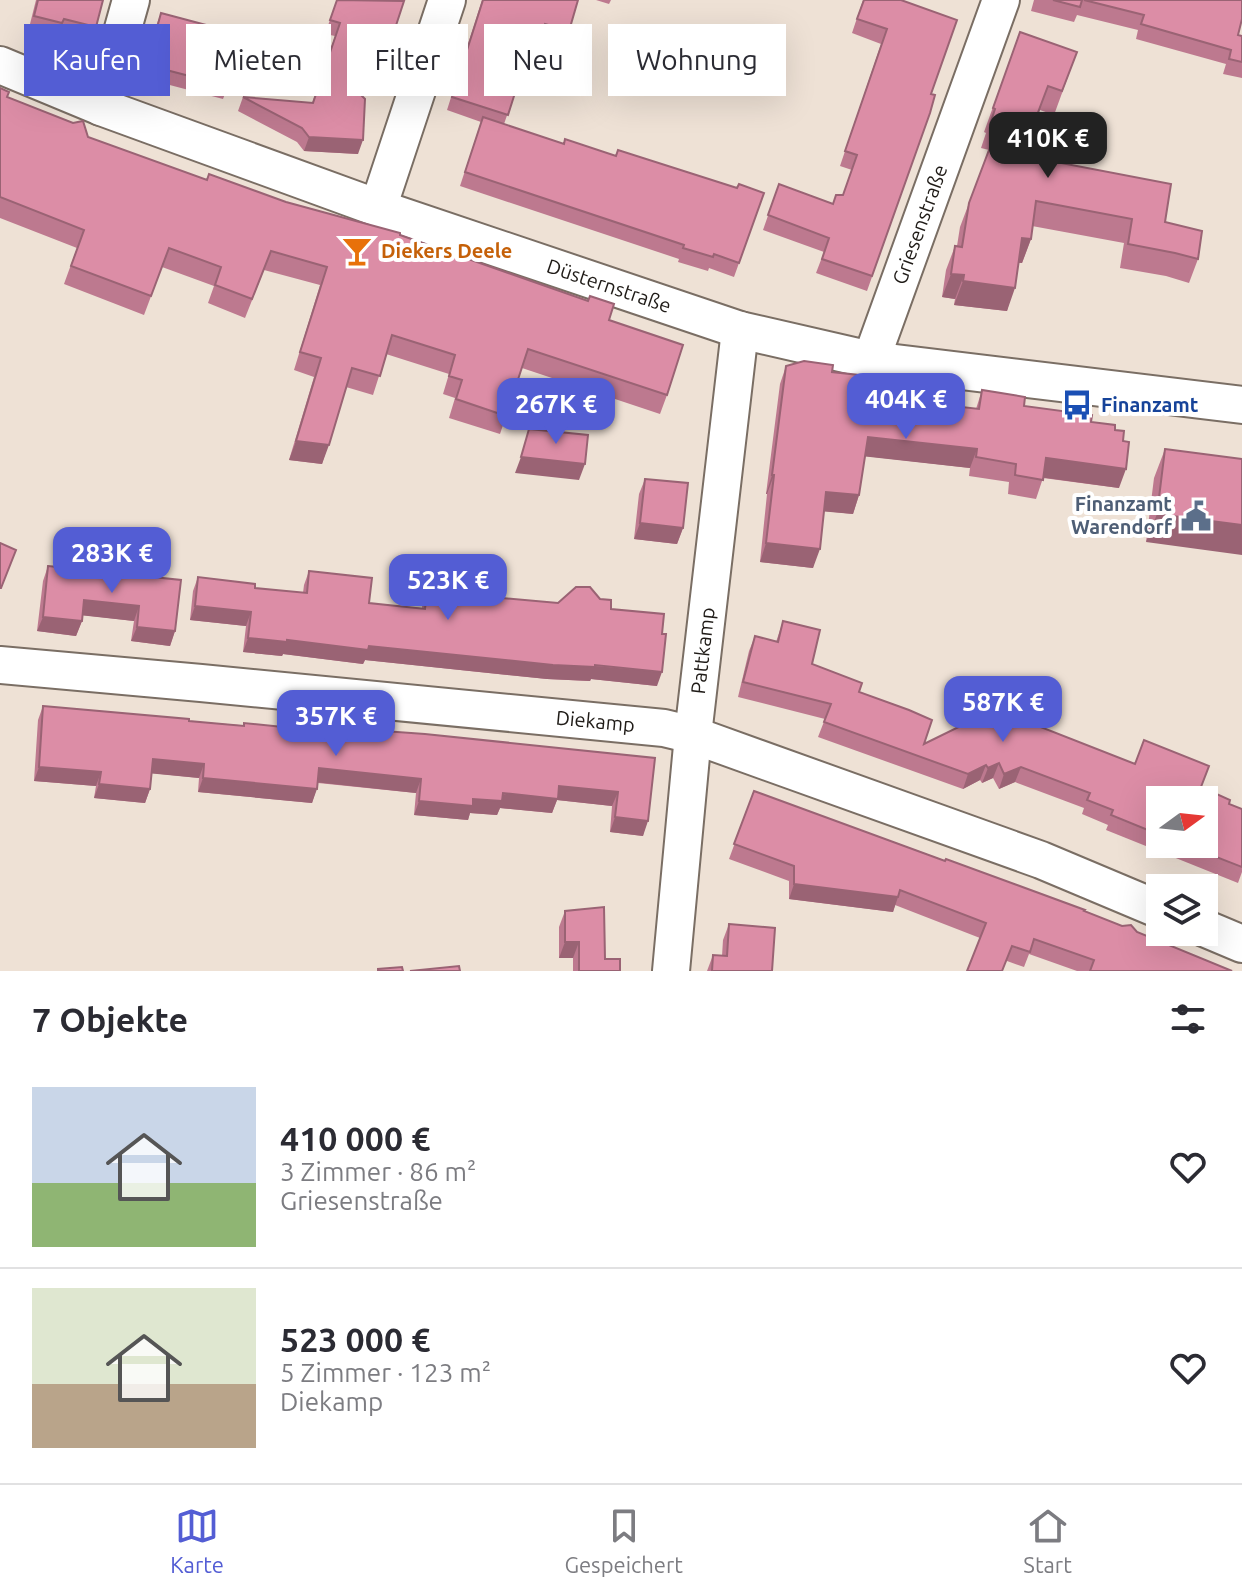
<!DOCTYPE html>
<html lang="de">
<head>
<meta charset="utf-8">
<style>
  body { margin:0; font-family:Ubuntu,sans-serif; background:#f2f2f3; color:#2b2b33; height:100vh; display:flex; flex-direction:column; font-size:30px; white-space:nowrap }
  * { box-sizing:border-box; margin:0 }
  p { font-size:26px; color:#7c7c81 }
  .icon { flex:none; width:44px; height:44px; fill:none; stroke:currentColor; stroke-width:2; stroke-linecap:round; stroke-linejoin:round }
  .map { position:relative; height:971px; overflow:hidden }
  .drawer { display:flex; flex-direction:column; background:#fff; flex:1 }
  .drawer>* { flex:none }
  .guide { position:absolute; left:24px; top:24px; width:800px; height:72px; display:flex; gap:16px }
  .needle { width:52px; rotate:75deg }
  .controls { position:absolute; left:1146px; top:786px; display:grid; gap:16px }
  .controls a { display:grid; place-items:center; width:72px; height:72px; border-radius:0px; background:#fff; box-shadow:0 8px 32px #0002; font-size:40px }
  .price { position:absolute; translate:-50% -68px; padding:0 18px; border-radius:16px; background:#535dd4; color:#fff; font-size:26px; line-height:52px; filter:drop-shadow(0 2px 4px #0008) }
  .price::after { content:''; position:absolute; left:50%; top:48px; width:24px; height:18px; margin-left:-12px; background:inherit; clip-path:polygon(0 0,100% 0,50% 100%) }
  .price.current { background:#222; color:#fff }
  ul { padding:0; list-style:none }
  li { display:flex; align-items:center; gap:24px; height:200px; padding:0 32px }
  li+li { border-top:2px solid #e1e1e2 }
  li span { display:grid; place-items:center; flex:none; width:224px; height:160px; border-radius:0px; color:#555 }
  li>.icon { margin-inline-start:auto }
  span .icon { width:96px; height:96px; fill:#fffc; stroke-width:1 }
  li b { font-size:34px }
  h2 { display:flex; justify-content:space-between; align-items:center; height:96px; padding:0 32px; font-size:34px }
  .chip { padding:0 28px; border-radius:0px; background:#fff; box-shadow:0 8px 32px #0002; font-size:28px; line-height:72px }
  .chip.current { background:#535dd4; color:#fff }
  .dock { display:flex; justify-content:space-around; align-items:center; height:112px; border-top:2px solid #e1e1e2; background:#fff; font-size:22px; color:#7c7c81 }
  .dock a { display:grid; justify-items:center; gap:4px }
  .dock .current { color:#535dd4 }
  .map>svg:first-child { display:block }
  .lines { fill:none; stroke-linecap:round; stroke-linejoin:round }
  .street-casing { stroke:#7a6e64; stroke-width:40 }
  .street { stroke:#fff; stroke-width:36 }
  .wall { fill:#bd798f; fill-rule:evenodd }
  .shaded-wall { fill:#9a6374 }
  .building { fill:#dc8da6; stroke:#9a6374; stroke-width:2 }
  .labels { text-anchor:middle; stroke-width:8; stroke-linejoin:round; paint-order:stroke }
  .street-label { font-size:20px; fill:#1f1b17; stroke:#fff }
  .food-label { font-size:20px; font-weight:bold; fill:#c56008; stroke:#fff; text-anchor:start }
  .transit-label { font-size:20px; font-weight:bold; fill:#164399; stroke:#fff; text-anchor:start }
  .service-label { font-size:20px; font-weight:bold; fill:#4e5e75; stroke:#fff; text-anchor:end }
</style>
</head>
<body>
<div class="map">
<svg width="1242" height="971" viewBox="0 0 1242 971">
  <rect width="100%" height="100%" fill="#eee1d5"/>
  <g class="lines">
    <!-- street casing -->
    <g class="street-casing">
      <g id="street">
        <path id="s1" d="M0,65L101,107L378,208L740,330L871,360L1242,405"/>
        <path d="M101,107L131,0"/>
        <path d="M378,208L447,0"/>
        <path id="s2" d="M871,360L1001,0"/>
        <path id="s3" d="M0,665L201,683L664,728L693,735L1041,860L1160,910"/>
        <path d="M1204,928L1242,944"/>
        <path id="s4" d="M671,971L693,735L740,330"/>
      </g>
    </g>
    <!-- street -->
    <use href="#street" class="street"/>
  </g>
  <!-- wall -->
  <path class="wall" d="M36,0H103L90,43L58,35L57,39L28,32Z
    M337,0L404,1L381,69L372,66L362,96L358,154L304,151L297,142L238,111L243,97L312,103L335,36L325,34Z
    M482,0L569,31L564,45L540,38L528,74L522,72L504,124L564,144L616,156L737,188L764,193L734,277L709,268L708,271L678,262L679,259L460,186L481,122L447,110Z
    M596,0H611L609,4Z
    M863,0H901L931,94L930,113L867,291L816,273L824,252L763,230L779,184L833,204L843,195L852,170L840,166L881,44L852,33Z
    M1034,0H1242L1238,35L1242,36V78L1223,74L1226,64L1136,39L1138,30L1077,15L1074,22L1031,11Z
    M161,13L224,34L228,86L223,99L143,78L156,26Z
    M1020,32L1077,52L1054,115L1040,110L1028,139L1035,158L1165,222L1198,259L1189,283L1166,276L1120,268L1124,243L1032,226L1031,239L1022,263H1019L1007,311L954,305L955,299L942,297L946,270L955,246H957L960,227L989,150L981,148L986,133L984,132Z
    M0,88L8,97L88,137L207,180L400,235L609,320L667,395L660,414L522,368L500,434L449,418L455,398L443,394L449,374L386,354L373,395L346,387L322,464L289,460L314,377L294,370L320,285L264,270L245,318L208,303L214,286L162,267L144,315L64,284L77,248L0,218Z
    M786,366L832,372L856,395L976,409L982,390L1024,406L1091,422L1115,430L1119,488L1043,478L1036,499L1008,494L1009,482L969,476L970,468L865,456L859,495L853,514L824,511L813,568L760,562L767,494H766L780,384Z
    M1165,449L1242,459L1146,542L1154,478Z
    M645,479L683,528L677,544L634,539L639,494Z
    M48,566L181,580L175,631L170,646L131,641L134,621L82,615V621L76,636L37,631L43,581Z
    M309,571L369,603L422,608L424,587L429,573L456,580L470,595L558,603L600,599L611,609L657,686L591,679L590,681L547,679L365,660L363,664L283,654L282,656L243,652L246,626L190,620L193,591L198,577L255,588L303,593L304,585Z
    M783,621L812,664L859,692L924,744L1038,726L1135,764L1201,787L1229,804L1242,809V872L1238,883L1106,830L1108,825L1082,814L1084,808L1015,782L999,789L993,778L982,783L980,780L963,789L818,737L825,719L738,697L749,651L755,636L776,642ZM1160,800L1204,844H1160Z
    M43,706L189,721L340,733L342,728L655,758L643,836L610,832L612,806L557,800L552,813L500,808L497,815L470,813L468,820L414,815L416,793L318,783L312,803L198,792L199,778L151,773L150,789L145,803L94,798L96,786L34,781L38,720Z
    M754,791L1084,911L1232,971H1077L1029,954L1024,967L1007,961L980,938L895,905L893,912L789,899V881L729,859Z
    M565,911L605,959L620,971H573V958H559V927Z
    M729,924L772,971H707L713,955L722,956L723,940Z"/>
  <!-- shaded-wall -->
  <path class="shaded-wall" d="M309,137L363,140L358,154L304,151Z
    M1022,238L1031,239L1022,263L1013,262Z
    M951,274L964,275L955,299L942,297Z
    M963,281L1015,288L1007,311L954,305Z
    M868,437L977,449L970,468L861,456Z
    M296,441L329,445L322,464L289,460Z
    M521,457L585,464L579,480L515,473Z
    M1046,458L1126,469L1119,488L1039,477Z
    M772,475H774L767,494H766Z
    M826,492L859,495L853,514L819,511Z
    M1157,514L1242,525V555L1146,542Z
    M640,523L683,528L677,544L634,539Z
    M766,543L820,549L813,568L760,562Z
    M84,600L139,606L134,621L79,615Z
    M195,606L251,612L246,626L190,620Z
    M43,617L82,621L76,636L37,631Z
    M137,627L175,631L170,646L131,641Z
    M248,638L369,646L662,672L657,686L591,679L590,681L547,679L365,660L363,664L283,654L282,656L243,652Z
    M153,759L204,764L199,778L147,773Z
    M999,763L993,778L982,783L988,768Z
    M986,765L980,780L963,789L968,774Z
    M39,767L101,772L96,786L34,781Z
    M1021,767L1015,782L999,789L1004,774Z
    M319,768L421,779L416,793L314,782Z
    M203,778L317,789L312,803L198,792Z
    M99,784L150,789L145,803L94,798Z
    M559,786L618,792L612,806L557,800L552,813L500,808L497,815L470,813L468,820L414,815L419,801L473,799Z
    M615,817L648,821L643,836L610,832Z
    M794,884L898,897L893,912L789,899Z
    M565,942H579L573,958H559Z"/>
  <!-- building -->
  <path class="building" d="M38,0H103L96,27L64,19L62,23L34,16Z
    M337,0L404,1L386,56L377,52L362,96L365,99L363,140L309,137L302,128L243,97L313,103L340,23L330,20Z
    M483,0H578L569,31L545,24L533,60L526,58L508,115L452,97Z
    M864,0H901L957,20L931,94L935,95L930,113L872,276L822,259L829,238L768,215L779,184L833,204L836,195H843L857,155L845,151L887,29L857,19Z
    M1053,0H1082L1080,7Z
    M1084,0H1242V19L1238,35L1242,36V62L1229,59L1231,50L1141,24L1144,15Z
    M161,13L225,30L224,34L241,39L228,86L147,65Z
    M1020,32L1077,52L1062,91L1048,86L1028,139L1040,143L1035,158L1171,184L1165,222L1202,231L1198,259L1175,253L1128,244L1132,219L1036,201L1031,239L1022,238L1015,288L963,281L964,275L951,274L955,246L962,247L969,203L998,126L990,124L995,109L993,108Z
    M0,88L9,92L7,97L73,123L83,121L88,137L207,180L209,174L286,202L400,233V235L588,301L590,296L614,304L609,320L683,345L667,395L528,349L506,416L456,399L462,380L449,376L455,355L392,335L380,376L352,368L329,445L296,441L321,358L300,352L327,267L271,251L252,299L215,285L221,267L169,248L151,296L71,266L84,230L0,197Z
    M483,117L564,144L565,139L616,156L618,150L737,188L739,184L764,193L739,263L714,254L713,257L683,248L684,245L465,172Z
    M804,361L833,365L832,372L859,375L856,395L979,409L982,390L1025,397L1024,406L1092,415L1091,422L1115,425V430L1124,431L1123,441L1129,442L1126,469L1046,458L1043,480L1015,475L1016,464L976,457L977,449L868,437L859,495L826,492L820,549L766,543L774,475H772L786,366Z
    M529,429L588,435L585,464L521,457Z
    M1165,449L1242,459V525L1157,514Z
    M645,479L688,483L683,528L640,523Z
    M0,543L16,550L1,588H0Z
    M48,566L181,580L175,631L137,627L139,606L84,600L82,621L43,617Z
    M309,571L372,578L369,603L425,609L429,573L456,577V580L472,582L470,595L558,603L576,587H590L600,599L611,600V609L664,614L662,634H666L662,672L595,665V667L553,665L369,646L368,650L287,640V642L248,638L251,612L195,606L198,577L255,584V588L307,593Z
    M783,621L820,630L812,664L862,683L859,692L909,710L932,720L924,744L1024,695L1038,726L1135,764L1144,740L1209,766L1201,787L1230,800L1229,804L1242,809V867L1183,844H1204V800H1160V835L1111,815L1113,810L1087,800L1090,793L1021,767L1004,774L999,763L988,768L986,765L968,774L824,722L831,704L743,682L755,636L778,642Z
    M43,706L189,719V721L244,726V723L341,733L342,728L425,734L655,758L648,821L615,817L618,792L559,786L558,799L503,793L502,801L473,799V806L419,801L421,779L319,768L317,789L203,778L204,764L153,759L150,789L99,784L101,772L39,767Z
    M754,791L945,861L946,859L1085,910L1084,911L1122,926L1131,925L1137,932L1232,971H1090L1094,960L1034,939L1030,952L1012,946L1002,971H967L986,923L900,890L898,897L794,884V866L734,844Z
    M604,907L605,959H620V971H579V942H565V911Z
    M729,924L775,928L772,971H712L713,955L727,956Z
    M459,966L460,971H410Z
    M402,967L403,971H378V969Z"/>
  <!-- icons -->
  <defs>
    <g id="bar-bare" transform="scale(2.4)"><path d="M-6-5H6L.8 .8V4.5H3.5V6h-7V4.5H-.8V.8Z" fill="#e8710a" stroke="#fff" stroke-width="2.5" paint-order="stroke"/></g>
    <g id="bus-bare" transform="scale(2.4)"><path d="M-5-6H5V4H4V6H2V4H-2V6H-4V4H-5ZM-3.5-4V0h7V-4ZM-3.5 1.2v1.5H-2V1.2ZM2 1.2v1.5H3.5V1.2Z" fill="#1a4fb4" stroke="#fff" stroke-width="2.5" paint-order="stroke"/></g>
    <g id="civic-bare" transform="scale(2.4)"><path d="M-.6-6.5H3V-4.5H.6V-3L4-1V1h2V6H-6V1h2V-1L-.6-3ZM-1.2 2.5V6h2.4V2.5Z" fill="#5c6f8a" stroke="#fff" stroke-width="2.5" paint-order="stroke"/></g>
  </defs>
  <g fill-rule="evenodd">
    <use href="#bar-bare" x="357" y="251"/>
    <use href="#bus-bare" x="1077" y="405"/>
    <use href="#civic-bare" x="1196" y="516"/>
  </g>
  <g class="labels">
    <!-- street labels -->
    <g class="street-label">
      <text dy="7" stroke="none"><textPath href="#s2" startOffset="144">Griesenstraße</textPath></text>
      <text dy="7" stroke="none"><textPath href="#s1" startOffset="648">Düsternstraße</textPath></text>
      <text dy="7" stroke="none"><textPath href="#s4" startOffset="322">Pattkamp</textPath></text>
      <text dy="7" stroke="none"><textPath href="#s3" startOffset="598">Diekamp</textPath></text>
    </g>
    <!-- food labels -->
    <g class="food-label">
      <text x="381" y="258">Diekers Deele</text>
    </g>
    <!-- transit labels -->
    <g class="transit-label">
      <text x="1101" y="412">Finanzamt</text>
    </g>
    <!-- service labels -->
    <g class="service-label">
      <text x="1172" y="511">Finanzamt<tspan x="1172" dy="23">Warendorf</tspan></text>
    </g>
  </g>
</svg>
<div class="controls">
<a><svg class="needle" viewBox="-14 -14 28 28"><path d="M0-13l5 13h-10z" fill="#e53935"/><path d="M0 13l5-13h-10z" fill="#7c7c81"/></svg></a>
<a><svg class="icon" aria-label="layers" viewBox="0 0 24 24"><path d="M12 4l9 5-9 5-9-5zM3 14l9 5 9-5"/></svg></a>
</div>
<b class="price current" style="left:1048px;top:180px">410K €</b>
<b class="price" style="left:906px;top:441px">404K €</b>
<b class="price" style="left:556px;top:446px">267K €</b>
<b class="price" style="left:112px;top:595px">283K €</b>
<b class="price" style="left:448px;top:622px">523K €</b>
<b class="price" style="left:1003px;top:744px">587K €</b>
<b class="price" style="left:336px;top:758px">357K €</b>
<div class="guide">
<a class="chip current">Kaufen</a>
<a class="chip">Mieten</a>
<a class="chip">Filter</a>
<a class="chip">Neu</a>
<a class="chip">Wohnung</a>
</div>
</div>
<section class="drawer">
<h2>7 Objekte<svg class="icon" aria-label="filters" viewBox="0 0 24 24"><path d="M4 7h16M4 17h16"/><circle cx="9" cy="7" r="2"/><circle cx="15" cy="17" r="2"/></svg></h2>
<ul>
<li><span style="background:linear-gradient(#c9d6e8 60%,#8fb573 0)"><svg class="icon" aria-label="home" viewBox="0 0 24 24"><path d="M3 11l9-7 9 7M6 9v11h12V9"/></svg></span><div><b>410 000 €</b><p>3 Zimmer · 86 m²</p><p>Griesenstraße</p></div><svg class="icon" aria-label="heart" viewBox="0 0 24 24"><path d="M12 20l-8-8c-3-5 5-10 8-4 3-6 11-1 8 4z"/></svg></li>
<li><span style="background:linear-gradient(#dfe7d0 60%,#b9a48a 0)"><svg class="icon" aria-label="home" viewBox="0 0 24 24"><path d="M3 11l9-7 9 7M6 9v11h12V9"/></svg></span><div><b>523 000 €</b><p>5 Zimmer · 123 m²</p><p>Diekamp</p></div><svg class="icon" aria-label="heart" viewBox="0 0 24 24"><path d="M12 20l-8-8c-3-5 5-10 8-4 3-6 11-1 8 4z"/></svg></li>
</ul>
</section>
<nav class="dock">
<a class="current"><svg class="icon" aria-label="map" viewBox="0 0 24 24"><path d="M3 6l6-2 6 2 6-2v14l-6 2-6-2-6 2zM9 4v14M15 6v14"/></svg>Karte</a>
<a><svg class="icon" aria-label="saved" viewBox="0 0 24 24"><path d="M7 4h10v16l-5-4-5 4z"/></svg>Gespeichert</a>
<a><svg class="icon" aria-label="home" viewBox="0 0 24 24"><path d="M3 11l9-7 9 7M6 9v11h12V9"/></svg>Start</a>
</nav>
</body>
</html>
